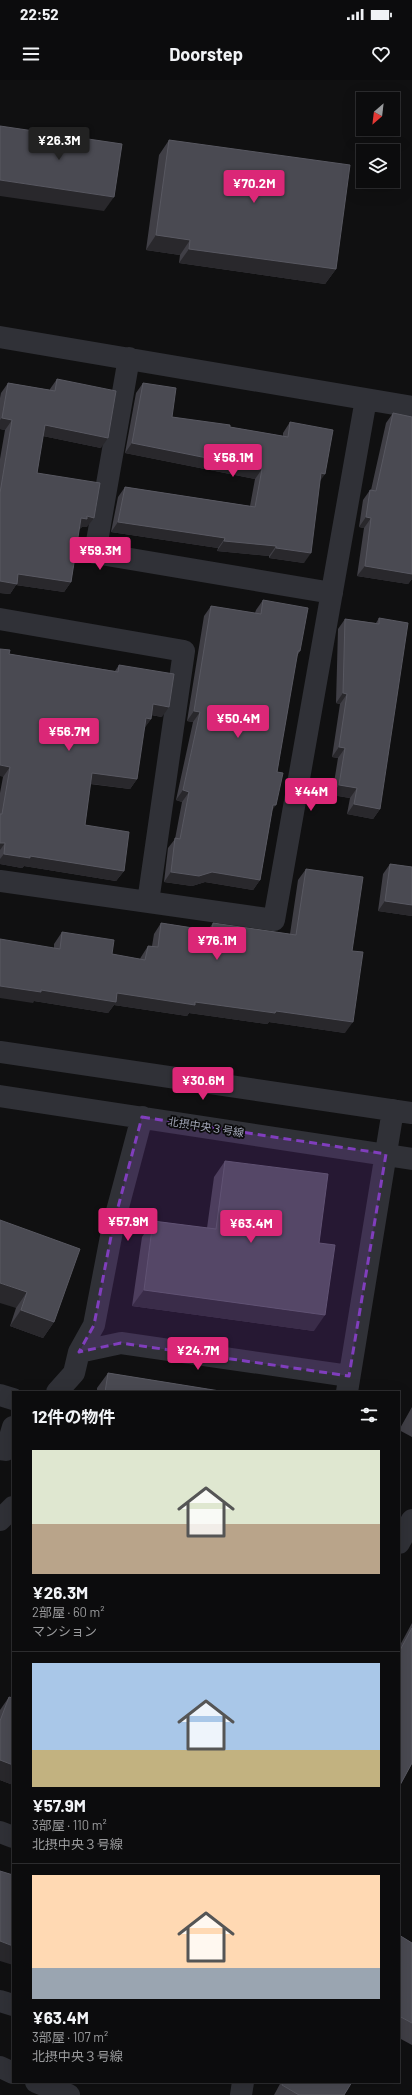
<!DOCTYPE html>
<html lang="ja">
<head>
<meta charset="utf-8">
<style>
  body { margin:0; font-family:Barlow,"Noto Sans JP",sans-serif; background:#151516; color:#f1f3f6; height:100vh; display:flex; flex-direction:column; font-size:15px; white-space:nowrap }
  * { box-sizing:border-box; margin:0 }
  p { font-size:13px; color:#9a9b9d }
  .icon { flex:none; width:22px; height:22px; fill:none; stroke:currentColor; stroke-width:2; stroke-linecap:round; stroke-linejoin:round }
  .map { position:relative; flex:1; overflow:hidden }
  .details { position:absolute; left:12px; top:1311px; width:388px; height:692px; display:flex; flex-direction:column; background:#0c0c0d; border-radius:0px; box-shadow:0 4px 16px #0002,0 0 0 1px #2c2c2e }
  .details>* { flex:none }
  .needle { width:26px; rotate:208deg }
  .controls { position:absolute; left:356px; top:12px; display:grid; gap:8px }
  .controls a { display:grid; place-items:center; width:44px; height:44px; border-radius:0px; background:#0c0c0d; box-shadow:0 4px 16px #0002,0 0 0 1px #2c2c2e; font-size:20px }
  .price { position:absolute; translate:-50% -34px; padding:0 9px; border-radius:4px; background:#db2777; color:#fff; font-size:13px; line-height:26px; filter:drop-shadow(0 1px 2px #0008) }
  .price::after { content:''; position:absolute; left:50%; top:24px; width:12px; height:9px; margin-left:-6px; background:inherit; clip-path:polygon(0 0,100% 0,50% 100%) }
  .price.on { background:#222; color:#fff }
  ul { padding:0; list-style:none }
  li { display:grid; align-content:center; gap:8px; height:212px; padding:0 20px }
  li+li { border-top:1px solid #2c2c2e }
  li span { display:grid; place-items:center; height:124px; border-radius:0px; color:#555 }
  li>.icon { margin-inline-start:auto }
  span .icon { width:72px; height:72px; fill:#fffc; stroke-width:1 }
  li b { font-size:17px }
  h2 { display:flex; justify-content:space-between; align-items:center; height:48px; padding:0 20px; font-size:17px }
  .status { display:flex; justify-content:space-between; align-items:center; height:28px; padding:0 20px; background:#0c0c0d; direction:ltr }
  .status svg { height:11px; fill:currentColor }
  header { display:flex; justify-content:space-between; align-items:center; height:52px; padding:0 20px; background:#0c0c0d; font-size:18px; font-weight:700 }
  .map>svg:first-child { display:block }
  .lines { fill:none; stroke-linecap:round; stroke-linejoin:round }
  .minor { stroke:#303137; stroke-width:22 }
  .wall { fill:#403f46 }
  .shaded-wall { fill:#29282c }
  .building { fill:#4a4a52; stroke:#585861 }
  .marked { fill:#803ebd; fill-opacity:0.2; stroke:#803ebd; stroke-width:3; stroke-dasharray:8 5; stroke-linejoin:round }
  .labels { text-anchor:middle; stroke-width:3.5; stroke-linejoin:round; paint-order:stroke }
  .street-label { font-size:11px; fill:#9fa3b4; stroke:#0b0b0c }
</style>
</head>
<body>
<div class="status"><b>22:52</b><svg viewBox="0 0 49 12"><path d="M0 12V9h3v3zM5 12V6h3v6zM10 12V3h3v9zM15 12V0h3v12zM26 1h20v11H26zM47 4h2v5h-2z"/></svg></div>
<header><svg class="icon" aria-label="menu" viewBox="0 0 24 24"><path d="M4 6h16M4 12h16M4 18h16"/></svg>Doorstep<svg class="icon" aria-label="heart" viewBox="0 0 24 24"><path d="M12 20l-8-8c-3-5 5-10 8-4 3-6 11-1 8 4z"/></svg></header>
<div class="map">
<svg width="412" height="2015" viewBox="0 0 412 2015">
  <rect width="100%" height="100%" fill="#101011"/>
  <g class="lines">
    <!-- minor -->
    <path class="minor" d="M0,257L412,327
      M129,278L95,473L332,513
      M0,539L184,571L148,822
      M0,801L274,840L366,319
      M0,972L412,1033
      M0,1016L412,1079
      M79,1272L94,1245L113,1146L142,1037
      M57,1312L74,1293L79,1272L121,1263L349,1296
      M347,1312L393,1030
      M0,1315L13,1319
      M0,1369L6,1370L13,1347
      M0,1440L13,1427
      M399,1463L412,1440
      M0,1752L13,1757
      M0,1921L13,1925
      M0,1987L13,1993
      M36,2002L69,2015
      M241,2015L243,2002"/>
  </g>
  <!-- wall -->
  <path class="wall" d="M169,60L336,189L325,204L179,183L180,175L146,170L159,75Z
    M57,299L101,368L43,356L37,393L87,447H82L79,449L71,502L64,512L16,505L10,514L0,513V379L5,350L0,349V318L1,313L8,303L50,310V309Z
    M143,303L172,337L230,347L283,356V353L290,342L320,401L304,483L269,478V476L217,471L218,468L111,452L118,417L125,407L250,426L255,399L125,373L136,313Z
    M393,333L412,337V499L408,504L357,496L364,448L359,447L363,420L370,410H371L386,343Z
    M263,520L300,571L297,576L277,692L272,731L260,800L253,810L205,802L192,806L164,802L168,768L175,759L182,722L176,720L193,642L187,641L204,536L211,526L255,533L256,530Z
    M379,538L380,729L373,739L347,734L350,718L332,715L338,678L332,677L340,624L336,623L338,549L345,539L376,543Z
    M9,574L115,591L119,585L162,637L151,635V639L144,648L137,699L130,709L90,704L85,745L124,791L116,801L24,786L22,788L0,784V713L3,697Z
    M390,784L412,787V836L378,831L383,794Z
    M306,789L352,871L345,953L269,942L267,944L189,933L187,936L114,925L108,933L34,921L33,923L54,868V864L62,852L112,874L140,879L141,877L148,866H152L154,854L161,843L208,850L213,843L290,854L298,800Z
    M225,1081L319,1163L314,1251L132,1226L142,1157L153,1141L207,1148L214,1097Z
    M0,1140L54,1242L43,1258L10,1246L16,1228Z
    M108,1293L226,1312H97V1308Z
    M412,1327V1357L399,1350Z
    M412,1543V1683L399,1707V1567Z
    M9,1617L13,1705L0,1700V1630Z
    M399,1855L412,1863V1965L399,1958Z
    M281,2002H352L344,2015H274Z"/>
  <!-- shaded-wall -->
  <path class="shaded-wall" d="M0,100L114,117L104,131L0,116Z
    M156,155L190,160L180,175L146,170Z
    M189,169L336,189L325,204L179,183Z
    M2,338L12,340L5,350L0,349V340Z
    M45,345L108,358L101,368L38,355Z
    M132,363L262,389L255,399L125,373Z
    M321,393L325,394L318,404Z
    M87,436L94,438L87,447H82L80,449L74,448L81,438Z
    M366,437L371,438L364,448L359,447Z
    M118,442L225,458L218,468L111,452Z
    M224,461L276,466L269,476L217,471Z
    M276,468L311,473L304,483L269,478Z
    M365,486L412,494V499L408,504L357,496Z
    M18,494L71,502L64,512L16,505L10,514L0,513V501Z
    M343,613L347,614L340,624L336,623Z
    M153,624L169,627L162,637L146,634Z
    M194,631L200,632L193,642L187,641Z
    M146,638L151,639L144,649Z
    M339,667L345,668L338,678L332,677Z
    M0,685L10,687L3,697L0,696Z
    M92,693L137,699L130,709L85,703Z
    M339,705L357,708L350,718L332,715Z
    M183,710L189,712L182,722L176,720Z
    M354,724L380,729L373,739L347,734Z
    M273,725H276L269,735Z
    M0,763H5L0,770Z
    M4,774L30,776L124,791L116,801L24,786L22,788L0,784V779Z
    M171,792H212L260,800L253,810L205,802L192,806L164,802Z
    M385,821L412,825V836L378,831Z
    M0,906L41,910L117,913L276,931L353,942L345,953L269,942L267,944L189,933L187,936L114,925L108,933L34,921L33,923L0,918Z
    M0,1203L27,1212L16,1228L0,1223Z
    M144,1210L325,1235L314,1251L132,1226Z
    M21,1230L54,1242L43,1258L10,1246Z
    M0,1680L13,1685V1705L0,1700Z
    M0,1861L13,1866V1885L0,1881Z"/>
  <!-- building -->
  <path class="building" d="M0,46L122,64L114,117L0,100Z
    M169,60L350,85L336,189L189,169L190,160L156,155Z
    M57,299L116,311L108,358L45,345L37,393L100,403L94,438L87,436V439L81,438L71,502L18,494L17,504L0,501V413L12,340L2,338L8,303L55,311Z
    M143,303L176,308L172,337L230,345V347L288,357L290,342L333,350L325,394L321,393L311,473L276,468V466L224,461L225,458L118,442L125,407L255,427L262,389L132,363Z
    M393,333L412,337V494L365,486L371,438L366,437L370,410L376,411Z
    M263,520L308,528L300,571H298L277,692L283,693L276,725H273L260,800L212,792L199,796L171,792L175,758L180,759L189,712L183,710L200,632L194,631L211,526L261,534Z
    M379,538L408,543L380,729L354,724L357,708L339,705L345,668L339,667L347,614L343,613L345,539L379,544Z
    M0,569L10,570L9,574L118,592L119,585L174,594L169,627L153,624L151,639L146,638L137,699L92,693L85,745L129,752L124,791L30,776V778L4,774L5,763H0V734H2L10,687L0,685Z
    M390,784L412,787V825L385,821Z
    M306,789L363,797L352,871L363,872L353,942L276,931L275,933L195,922V925L117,913L116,922L41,910V912L0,906V859L60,869L62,852L114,860L112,874L145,880L148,866L158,867L161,843L212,851L213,843L296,855Z
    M225,1081L328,1094L319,1163L335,1165L325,1235L144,1210L153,1141L216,1149Z
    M0,1140L80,1169L54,1242L21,1230L27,1212L0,1203Z
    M108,1293L226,1312H105Z
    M412,1548V1683L399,1707V1572Z
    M9,1617L13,1618V1685L0,1680V1641Z
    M0,1791L13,1795V1866L0,1861Z
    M399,1855L412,1863V1943L399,1936Z
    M283,2002H352L344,2015H299L282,2005Z"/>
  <!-- marked area -->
  <path class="marked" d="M142,1037L386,1074L349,1296L121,1263L79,1272L94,1245L113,1146Z"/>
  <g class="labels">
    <!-- street labels -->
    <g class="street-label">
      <text transform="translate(206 1047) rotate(9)" y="4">北摂中央３号線</text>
    </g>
  </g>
</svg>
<div class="controls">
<a><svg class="needle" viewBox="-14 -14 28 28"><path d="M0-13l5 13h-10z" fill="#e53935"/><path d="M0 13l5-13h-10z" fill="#9a9b9d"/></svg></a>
<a><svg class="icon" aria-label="layers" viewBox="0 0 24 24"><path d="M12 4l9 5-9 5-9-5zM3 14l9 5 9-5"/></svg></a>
</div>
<b class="price on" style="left:59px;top:81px">¥26.3M</b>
<b class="price" style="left:254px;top:124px">¥70.2M</b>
<b class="price" style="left:233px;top:398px">¥58.1M</b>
<b class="price" style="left:100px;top:491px">¥59.3M</b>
<b class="price" style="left:238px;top:659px">¥50.4M</b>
<b class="price" style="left:69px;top:672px">¥56.7M</b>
<b class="price" style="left:311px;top:732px">¥44M</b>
<b class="price" style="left:217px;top:881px">¥76.1M</b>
<b class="price" style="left:203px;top:1021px">¥30.6M</b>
<b class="price" style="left:128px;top:1162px">¥57.9M</b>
<b class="price" style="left:251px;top:1164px">¥63.4M</b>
<b class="price" style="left:198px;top:1291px">¥24.7M</b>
<section class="details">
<h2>12件の物件<svg class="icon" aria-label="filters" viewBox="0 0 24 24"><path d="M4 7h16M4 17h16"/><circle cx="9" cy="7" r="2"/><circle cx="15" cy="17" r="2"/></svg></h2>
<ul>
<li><span style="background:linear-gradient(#dfe7d0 60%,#b9a48a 0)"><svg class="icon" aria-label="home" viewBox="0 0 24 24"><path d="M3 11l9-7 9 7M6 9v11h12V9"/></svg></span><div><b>¥26.3M</b><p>2部屋 · 60 m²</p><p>マンション</p></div></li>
<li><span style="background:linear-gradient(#a9c7e8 70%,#c2b280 0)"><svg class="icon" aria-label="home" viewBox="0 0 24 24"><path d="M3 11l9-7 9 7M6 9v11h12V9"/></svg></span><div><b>¥57.9M</b><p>3部屋 · 110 m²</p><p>北摂中央３号線</p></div></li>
<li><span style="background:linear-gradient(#ffd9b3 75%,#9aa5b1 0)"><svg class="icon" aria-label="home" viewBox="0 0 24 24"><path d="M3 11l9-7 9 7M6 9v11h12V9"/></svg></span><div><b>¥63.4M</b><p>3部屋 · 107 m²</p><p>北摂中央３号線</p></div></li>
</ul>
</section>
</div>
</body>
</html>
